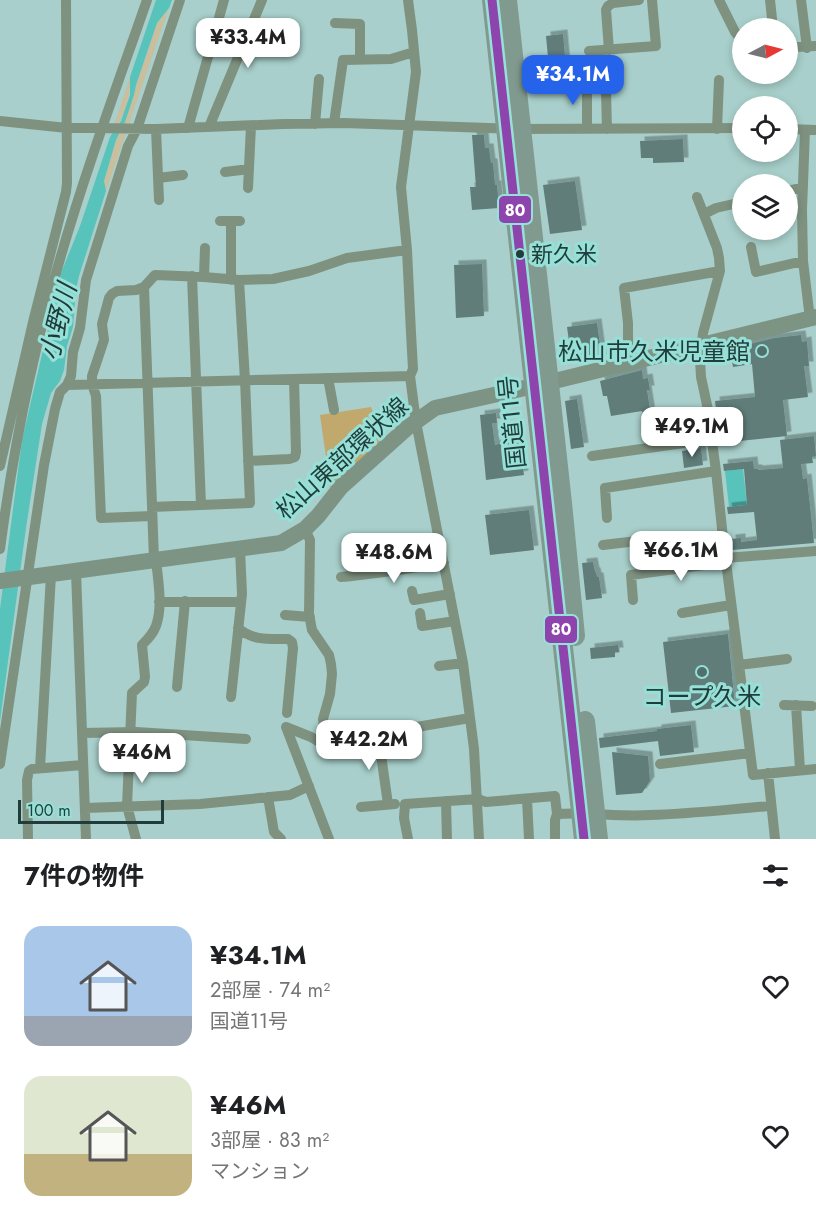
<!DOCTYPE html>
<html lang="ja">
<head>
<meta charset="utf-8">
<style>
	body { margin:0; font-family:Jost,"Noto Sans JP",sans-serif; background:#f2f2f2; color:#202124; height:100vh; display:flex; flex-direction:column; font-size:22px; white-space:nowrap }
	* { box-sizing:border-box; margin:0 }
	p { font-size:20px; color:#757577 }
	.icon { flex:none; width:33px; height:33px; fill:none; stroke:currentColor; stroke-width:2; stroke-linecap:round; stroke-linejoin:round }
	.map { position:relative; height:839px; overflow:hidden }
	.panel { display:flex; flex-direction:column; background:#fff; flex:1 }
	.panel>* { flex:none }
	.needle { width:39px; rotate:83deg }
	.controls { position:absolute; left:732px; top:18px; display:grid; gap:12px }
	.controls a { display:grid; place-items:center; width:66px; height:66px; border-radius:50%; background:#fff; box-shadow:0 3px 9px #0003; font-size:30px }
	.scale { position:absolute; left:18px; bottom:15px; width:146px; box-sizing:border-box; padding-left:6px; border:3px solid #1f3d3a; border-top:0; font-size:16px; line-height:21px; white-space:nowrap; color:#1f3d3a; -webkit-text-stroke:4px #97e0d8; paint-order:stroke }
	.price { position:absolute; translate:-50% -51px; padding:0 14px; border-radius:12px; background:#fff; color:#222; font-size:20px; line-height:39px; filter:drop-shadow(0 2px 3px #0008) }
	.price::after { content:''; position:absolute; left:50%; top:36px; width:18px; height:14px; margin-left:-9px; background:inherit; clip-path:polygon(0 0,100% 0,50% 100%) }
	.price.selected { background:#2563eb; color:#fff }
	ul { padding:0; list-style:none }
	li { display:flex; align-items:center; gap:18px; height:150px; padding:0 24px }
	li span { display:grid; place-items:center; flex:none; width:168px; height:120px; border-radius:18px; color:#555 }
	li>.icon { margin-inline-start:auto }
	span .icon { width:72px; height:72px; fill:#fffc; stroke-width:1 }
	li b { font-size:26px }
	h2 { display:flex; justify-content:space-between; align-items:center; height:72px; padding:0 24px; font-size:26px }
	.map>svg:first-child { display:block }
</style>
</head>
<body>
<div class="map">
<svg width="816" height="839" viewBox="0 0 816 839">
	<defs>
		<filter id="shadow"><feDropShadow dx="4.5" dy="-4.5" stdDeviation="0" flood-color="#0004"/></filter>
	</defs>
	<rect width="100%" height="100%" fill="#a8cfcb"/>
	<path fill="#c9be9e" d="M169,8L106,191L104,181L116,140L125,122L134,95L136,85L158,21Z
		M130,77C130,103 125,115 110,137Z"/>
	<path fill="#c1a86d" d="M371,407L383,441L331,492L320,415Z"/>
	<path fill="#57c3bb" d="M156,0H172L169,8L157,23L136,85L134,95L125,122L116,140L104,181L106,191L79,276L76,289L73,327L67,346L64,370L60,381L51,393L42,424L26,528L0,721V609L22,440L61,273L80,226L110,137L121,121L130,95V77Z
		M743,469L747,505L729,507L725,471Z"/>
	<path fill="#607d7a" filter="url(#shadow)" d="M563,34L566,67L549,68L546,36Z
		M472,135H484L485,148H489L491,163H493L495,185H497L499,208L472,210L470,187H476Z
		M683,139L684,162L653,163V158H641L640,141Z
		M575,181L582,230L550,234L543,185Z
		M482,264L484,316L456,318L454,265Z
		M597,323L602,359L572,363L567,327Z
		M801,335L802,342L807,341L809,366H804L808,397L783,400L787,436L720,443L715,401L755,397L752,364L733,367L730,349L774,338Z
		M642,370L643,379L648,378L650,390H647L651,415L643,416L642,411L611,416L607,396H603L600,381Z
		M577,399L584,447L571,449L565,401Z
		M496,413L497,423H492L495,445L519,438L524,475L486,480L480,415Z
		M814,436L816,456L812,457L813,463L801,464L803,479L807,478L814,543L732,550L731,539L741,538V542L757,540L754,512L728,514L727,507L747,505L744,469L724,471L723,464L753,461L754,469H758V470L783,468L780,440Z
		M701,448L703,465L684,468L682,451Z
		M529,510L534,550L490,555L485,515Z
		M593,562L595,572H596L597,577H599L602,598L586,600L582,563Z
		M728,634L735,706L671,713L663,642Z
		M618,645L619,652H615V657L591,659L590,648Z
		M691,725L694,752L660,756L658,741L600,748L599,738L657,731V729Z
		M612,752L648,756L650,781L642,793L616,795Z"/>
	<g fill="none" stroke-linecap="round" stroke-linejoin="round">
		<path stroke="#7f9280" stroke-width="10" d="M408,0L412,30L416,72L401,187L407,250L411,333L413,369L410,376L416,422L463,663L474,749L479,839
			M719,0L735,32L742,41
			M770,0L773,28
			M801,0L807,48
			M335,23L360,24V59
			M788,47L816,46
			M609,50L606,10L608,6L613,3L639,0
			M589,51L656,46L652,0
			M587,83V129
			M606,92L607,129
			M0,121L67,128H102L156,129L283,124L344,123L520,129L742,128
			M334,123L343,60L391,59L414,52
			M315,124L319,79
			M209,127L262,0
			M188,128L224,0
			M156,129L159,200
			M717,129L719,80
			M788,129L816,130
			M805,130L802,210L803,261L810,319
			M225,172L249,169
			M158,178L183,175
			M248,188L251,126
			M788,191L803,187
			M697,197L717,248L719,258L720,271L703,333L700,359L701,377L707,405L716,471L723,538L753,775L816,769
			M704,214L716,208L742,202
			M220,221H240
			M231,221V280
			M751,247L756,272L803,261
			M192,276L201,505
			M204,277L205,248
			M144,287L154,560
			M628,363V323L624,288L720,271
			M328,378L334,410
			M67,385L410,376
			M592,456L712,439
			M248,461L289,459L295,457L296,452L294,379
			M0,466L33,322L66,192L67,183L66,0
			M152,507L250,503L245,380L239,280
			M152,516L101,518L96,396L92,384V376L104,340L102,324L109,298L112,294L117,291L136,290L144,287L155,275L204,277L239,280L273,279L309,271L347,258L407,250
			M607,518L605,488L716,471
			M305,529L310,540L309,614L312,630L329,655L331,664L332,674L330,694L323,719L326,744
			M603,545L671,537L672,544L723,538
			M0,549C13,451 32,354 60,259C85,172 117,86 147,0
			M725,558L816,551
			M76,572L86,839
			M341,577C376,574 410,568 444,563
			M412,591L414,600L450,594
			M633,600L631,575L726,562
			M159,602H241
			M420,613L422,626L455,621
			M682,613L731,605
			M285,615L310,617
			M238,628C253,641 269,639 288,639L292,642L293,648L287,713
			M739,665L787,659
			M439,666L463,663
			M177,687L185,601
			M231,697L242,594L240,549
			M784,705L812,706
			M796,705L800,770
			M286,727L311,737L321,743L331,745L387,732L470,718
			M286,727L329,839
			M82,733L136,732L246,739
			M378,734L388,804
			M0,764L44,465L55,409L60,392L67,385L71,376L73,352L80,328L86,280L128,146L137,129L180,0
			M660,764L750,753
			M40,768L51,575
			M768,773L775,839
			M268,797L274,832L281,839
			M527,799L529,839
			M446,801L447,839
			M361,807L395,804
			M85,808L200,804L290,795L309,786
			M28,839L27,780L29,771L32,769L83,765
			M136,839L127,806L132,693L144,682L145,677L142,645C148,639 153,634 156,626C163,606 158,580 156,560
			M408,839L404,818L405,804L478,799L486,802L555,796L557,814C588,812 619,817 650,815C691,814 731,809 771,806
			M555,839V820L557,814"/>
		<path stroke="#7d9485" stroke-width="16" d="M0,581L281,543L305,529L318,516L341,487L407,428L435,408L534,386L816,317"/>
		<path stroke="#809a8f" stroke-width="20" d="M492,0L584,839
			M507,0L562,503L575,636
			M585,721L598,839"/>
		<g stroke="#97e0d8" stroke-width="14">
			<path id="bus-1" d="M492,0L584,839"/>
		</g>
		<use href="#bus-1" stroke="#8e44ad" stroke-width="9"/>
	</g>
	<circle fill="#1f3d3a" stroke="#97e0d8" stroke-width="2" cx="520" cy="254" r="5"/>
	<g fill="#4f706d" stroke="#97e0d8" stroke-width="2">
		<circle cx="762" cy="351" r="6"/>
		<circle cx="702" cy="672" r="6"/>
	</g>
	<g text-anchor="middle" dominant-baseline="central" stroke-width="6" stroke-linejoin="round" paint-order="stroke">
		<g font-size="22" fill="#1f3d3a" stroke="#97e0d8" text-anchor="start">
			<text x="531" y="254">新久米</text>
		</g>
		<g font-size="24" fill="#1f3d3a" stroke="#97e0d8" text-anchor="end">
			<text x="750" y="351">松山市久米児童館</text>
			<text x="702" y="696" text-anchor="middle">コープ久米</text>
		</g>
		<g font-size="24" fill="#1f3d3a" stroke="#97e0d8">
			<text transform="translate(512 422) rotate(-96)">国道11号</text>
			<text transform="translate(342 458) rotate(-42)">松山東部環状線</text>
		</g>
		<g font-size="26" font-style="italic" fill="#1e3a38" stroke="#97e0d8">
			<text transform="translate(58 322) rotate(-76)">小野川</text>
		</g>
	</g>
	<g stroke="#97e0d8" stroke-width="2">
		<rect x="498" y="195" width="34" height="29" rx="6" fill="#8e44ad"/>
		<rect x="544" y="615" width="34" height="29" rx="6" fill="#8e44ad"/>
	</g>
	<g font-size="16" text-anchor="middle" font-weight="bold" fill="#fff">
		<text x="515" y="216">80</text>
		<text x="561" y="635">80</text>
	</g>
</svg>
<div class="controls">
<a><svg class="needle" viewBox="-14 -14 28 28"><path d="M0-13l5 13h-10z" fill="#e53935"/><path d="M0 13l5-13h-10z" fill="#757577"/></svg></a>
<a><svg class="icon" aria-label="locate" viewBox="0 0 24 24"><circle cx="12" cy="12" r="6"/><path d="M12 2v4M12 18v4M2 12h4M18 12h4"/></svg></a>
<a><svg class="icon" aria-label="layers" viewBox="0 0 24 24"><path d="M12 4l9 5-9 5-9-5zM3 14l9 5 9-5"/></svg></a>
</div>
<div class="scale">100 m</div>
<b class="price" style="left:248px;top:69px">¥33.4M</b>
<b class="price selected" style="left:573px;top:106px">¥34.1M</b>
<b class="price" style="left:692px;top:458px">¥49.1M</b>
<b class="price" style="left:681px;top:582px">¥66.1M</b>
<b class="price" style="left:394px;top:584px">¥48.6M</b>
<b class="price" style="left:369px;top:771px">¥42.2M</b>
<b class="price" style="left:142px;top:784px">¥46M</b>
</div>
<section class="panel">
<h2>7件の物件<svg class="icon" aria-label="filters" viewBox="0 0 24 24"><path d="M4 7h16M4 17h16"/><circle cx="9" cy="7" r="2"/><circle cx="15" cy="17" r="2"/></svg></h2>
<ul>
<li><span style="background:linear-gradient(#a9c7e8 75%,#9aa5b1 0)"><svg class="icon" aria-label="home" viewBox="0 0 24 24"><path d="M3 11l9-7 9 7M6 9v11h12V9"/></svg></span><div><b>¥34.1M</b><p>2部屋 · 74 m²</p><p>国道11号</p></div><svg class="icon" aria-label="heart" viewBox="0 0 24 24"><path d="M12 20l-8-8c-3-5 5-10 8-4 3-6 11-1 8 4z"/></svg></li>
<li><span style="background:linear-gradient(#dfe7d0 65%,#c2b280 0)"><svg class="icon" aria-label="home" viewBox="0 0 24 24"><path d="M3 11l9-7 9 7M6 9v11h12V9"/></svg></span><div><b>¥46M</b><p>3部屋 · 83 m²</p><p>マンション</p></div><svg class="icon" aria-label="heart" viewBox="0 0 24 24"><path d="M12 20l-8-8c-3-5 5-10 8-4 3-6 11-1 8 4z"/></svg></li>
</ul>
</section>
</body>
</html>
